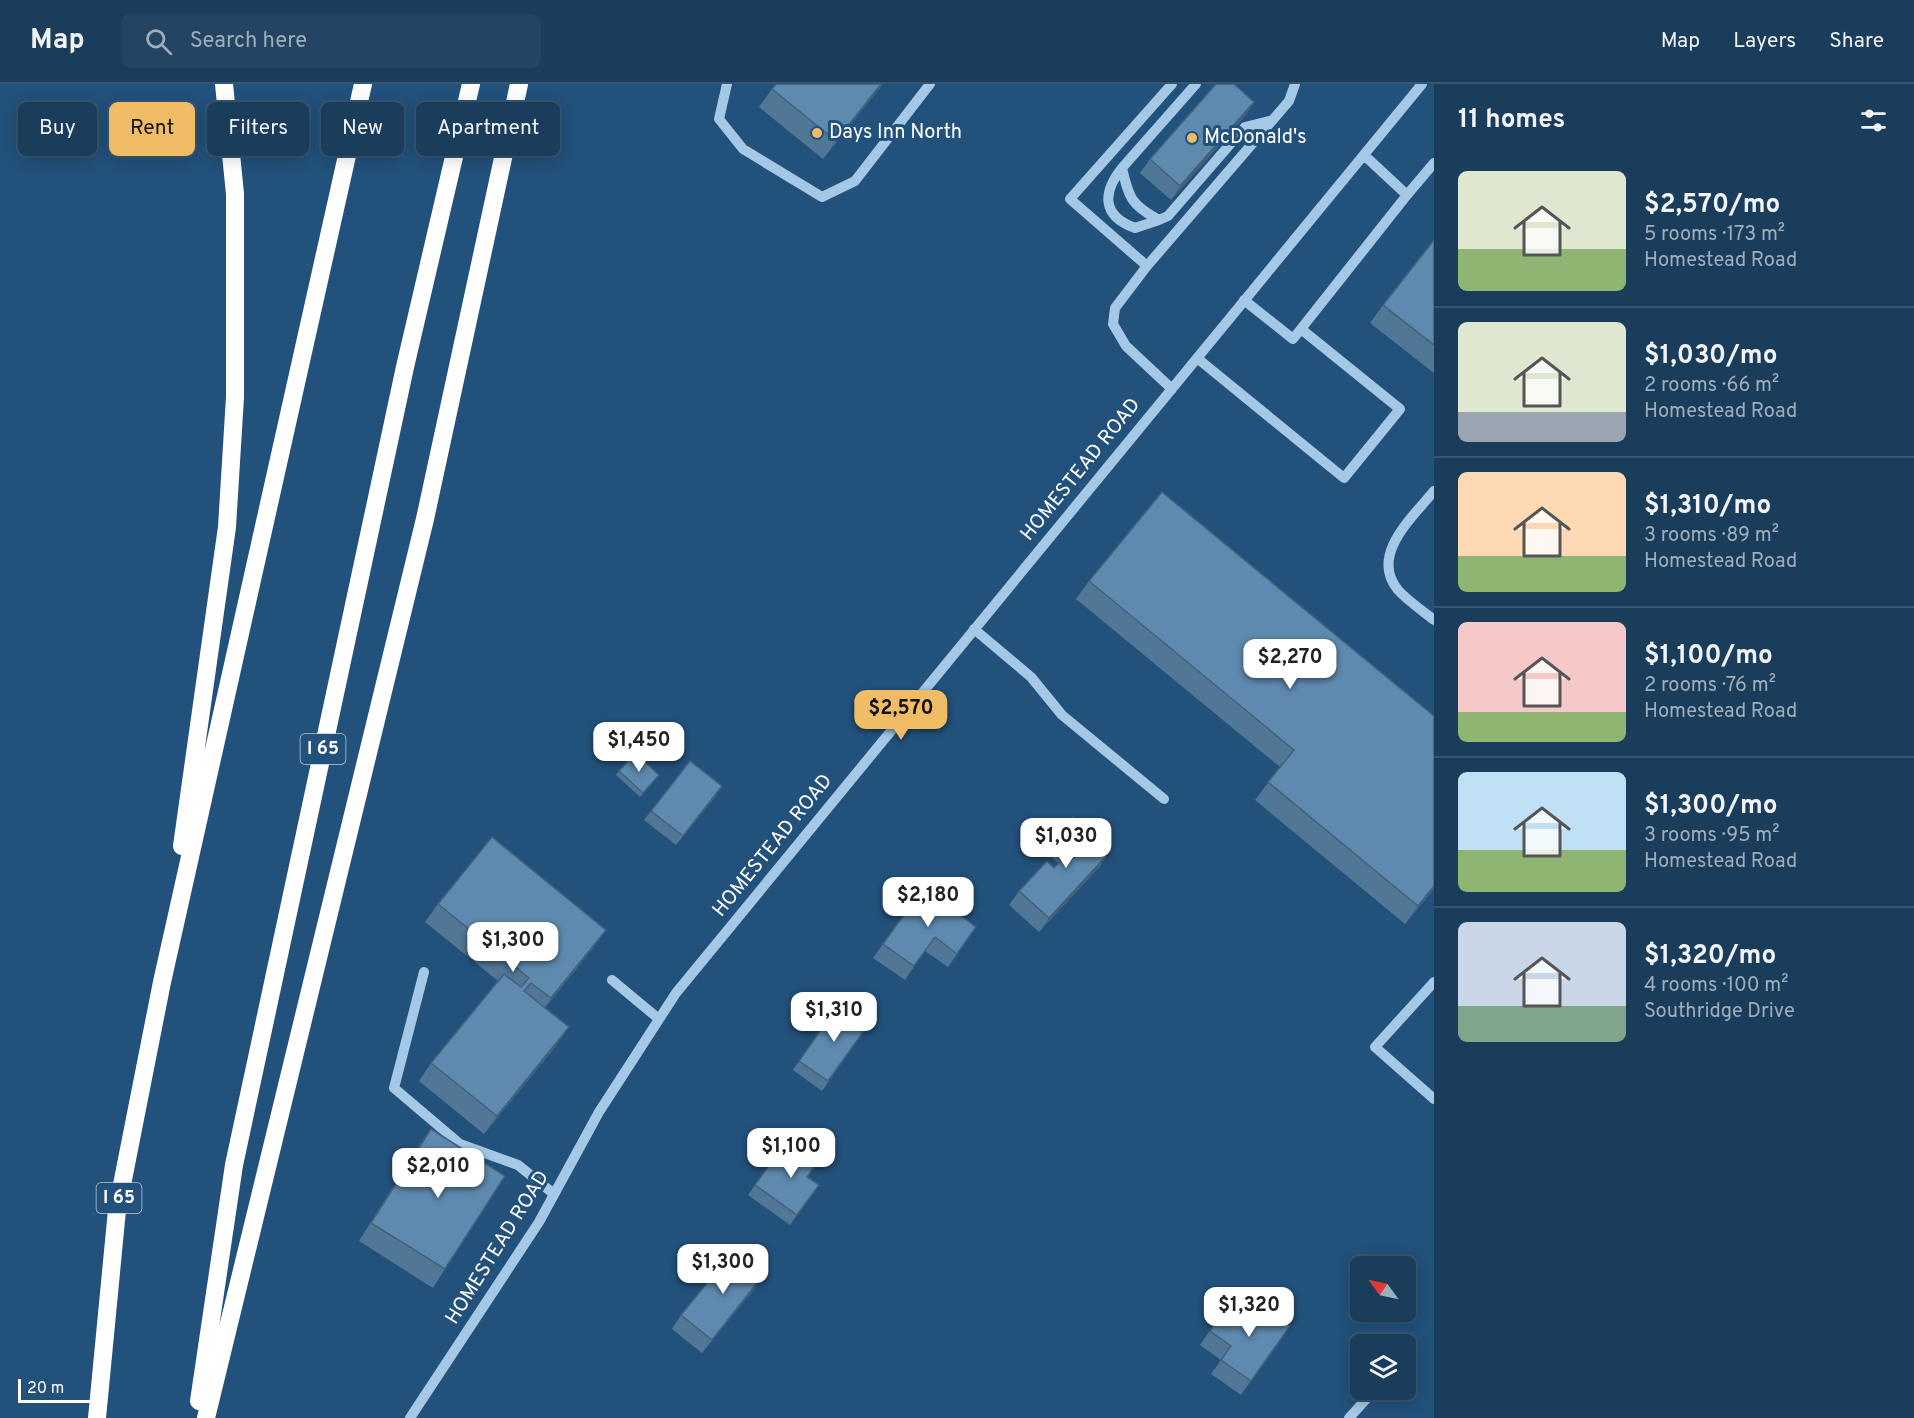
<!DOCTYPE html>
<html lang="en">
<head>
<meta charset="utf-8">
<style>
	body { margin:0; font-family:Overpass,sans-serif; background:#234462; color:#f1f3f6; height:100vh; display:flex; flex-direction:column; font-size:22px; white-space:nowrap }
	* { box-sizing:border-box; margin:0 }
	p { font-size:20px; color:#9faebb }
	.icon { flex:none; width:33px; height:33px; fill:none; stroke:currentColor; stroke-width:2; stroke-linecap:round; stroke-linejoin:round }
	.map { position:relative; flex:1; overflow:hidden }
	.drawer { display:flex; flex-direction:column; background:#1a3d5c; width:480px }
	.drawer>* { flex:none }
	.guide { position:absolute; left:18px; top:18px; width:570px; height:54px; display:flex; gap:12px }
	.needle { width:39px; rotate:303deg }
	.tools { position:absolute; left:1350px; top:1172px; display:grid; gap:12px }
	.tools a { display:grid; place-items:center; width:66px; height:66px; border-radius:9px; background:#1a3d5c; box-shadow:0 3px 15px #0003,0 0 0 2px #385672; font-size:30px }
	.scale { position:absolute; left:18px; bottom:15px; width:80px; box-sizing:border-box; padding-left:6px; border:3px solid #fff; border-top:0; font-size:16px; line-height:21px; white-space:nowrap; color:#fff; -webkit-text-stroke:4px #22517b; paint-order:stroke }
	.price { position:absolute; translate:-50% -51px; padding:0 14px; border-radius:12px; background:#fff; color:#222; font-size:20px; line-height:39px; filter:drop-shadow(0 2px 3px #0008) }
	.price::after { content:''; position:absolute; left:50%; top:36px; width:18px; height:14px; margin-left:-9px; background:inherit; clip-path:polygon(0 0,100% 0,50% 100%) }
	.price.current { background:#f1bc66; color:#111 }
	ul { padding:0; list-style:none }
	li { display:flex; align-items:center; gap:18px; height:150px; padding:0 24px }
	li+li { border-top:2px solid #385672 }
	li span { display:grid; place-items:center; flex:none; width:168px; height:120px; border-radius:9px; color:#555 }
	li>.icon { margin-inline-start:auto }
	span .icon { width:72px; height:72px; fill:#fffc; stroke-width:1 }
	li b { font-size:26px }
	h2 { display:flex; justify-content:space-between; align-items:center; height:72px; padding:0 24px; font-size:26px }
	.pill { padding:0 21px; border-radius:9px; background:#1a3d5c; box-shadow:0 3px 15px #0003,0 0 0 2px #385672; font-size:21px; line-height:54px }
	.pill.current { background:#f1bc66; color:#111 }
	header { display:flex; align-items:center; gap:36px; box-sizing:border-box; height:84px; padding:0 30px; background:#1a3d5c; border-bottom:2px solid #385672 }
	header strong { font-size:28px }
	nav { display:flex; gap:33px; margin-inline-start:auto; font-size:21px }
	.search { width:420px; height:54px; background:#234462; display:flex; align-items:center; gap:15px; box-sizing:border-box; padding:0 21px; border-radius:9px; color:#9faebb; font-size:22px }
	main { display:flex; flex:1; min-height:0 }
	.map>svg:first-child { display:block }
</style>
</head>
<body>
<header>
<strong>Map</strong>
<div class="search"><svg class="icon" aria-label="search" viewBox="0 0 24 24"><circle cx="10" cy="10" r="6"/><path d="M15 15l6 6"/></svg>Search here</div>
<nav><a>Map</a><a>Layers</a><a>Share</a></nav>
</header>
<main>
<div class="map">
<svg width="1434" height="1334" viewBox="0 0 1434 1334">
	<rect width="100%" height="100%" fill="#22517b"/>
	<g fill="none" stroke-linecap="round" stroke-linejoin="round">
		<path stroke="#a4c8e5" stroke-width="10" d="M727,0L719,35L743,65L822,113L855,97L930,0
			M1196,0L1122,84C1129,114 1131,121 1159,136L1168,132L1245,43L1273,36
			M1122,84C1102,109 1102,132 1135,144L1159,136
			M1407,111L1434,79
			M1147,182L1070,115L1172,0
			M1244,216L1293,255L1407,111L1364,71
			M1197,274L1344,394L1400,325L1301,245
			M1172,305L1126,262L1113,240L1115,224L1147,182L1289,17L1295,0
			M1434,407C1413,433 1369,471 1398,506C1408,517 1423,527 1434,536
			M974,545L1031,593L1062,631L1164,715
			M424,888L394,1004L460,1060L518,1081L554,1110
			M612,896L659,935
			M1434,898L1375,963L1434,1015
			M410,1334L539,1138L599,1028L676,909L1422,0
			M1349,1334L1369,1312"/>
		<path stroke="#fff" stroke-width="18" d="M182,762L227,443L235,313V110L224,0
			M199,1317L234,1081L405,283L471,0
			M97,1334L117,1126L162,898L363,0
			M206,1334L425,435L519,0"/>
	</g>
	<path fill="#517796" d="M883,0L823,75L759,23L772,5Z
		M1254,18L1245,32L1171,116L1140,89L1150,75Z
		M1434,156V289L1370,239L1383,221Z
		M1162,408L1434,805L1405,840L1255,716L1280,683L1076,515L1089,497Z
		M619,687L659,691L640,713L616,691Z
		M716,712L676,761L644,736L651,727Z
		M1054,753L1101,781L1039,848L1009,821L1019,807L1054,784L1058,779L1045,767Z
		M923,804L976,843L948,883L925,867L905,896L873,874Z
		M438,820L593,864L545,924L556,962L484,1050L419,997L431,979L498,897L425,838Z
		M839,920L868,941L822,1007L793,986Z
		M431,1045L445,1185L433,1204L359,1157L418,1063Z
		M778,1069L819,1101L790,1141L748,1111Z
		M764,1190L755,1204L702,1269L672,1245L681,1231Z
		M1230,1217L1253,1233L1290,1242L1241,1311L1211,1290L1221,1276L1200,1261Z"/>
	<path fill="#42617a" d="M881,0H883L823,75L836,57Z
		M1254,18L1245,32L1171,116L1180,102Z
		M722,702L716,712L676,761L683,752Z
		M1111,767L1101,781L1039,848L1049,834Z
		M1434,802V805L1405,840L1418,822Z
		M606,846L593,864L538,932L551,914Z
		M569,943L556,962L484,1050L497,1032Z
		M764,1190L755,1204L702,1269L712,1256Z"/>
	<path fill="#5e8aaf" stroke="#42617a" stroke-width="1.5" d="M776,0H881L836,57L772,5Z
		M1216,0H1234L1254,18L1180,102L1150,75Z
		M1434,156V261L1383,221Z
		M1162,408L1434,632V802L1418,822L1268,698L1294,666L1089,497Z
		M635,669L659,691L643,709L619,687Z
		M690,677L722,702L683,752L651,727Z
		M1073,733L1111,767L1049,834L1019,807L1047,777L1054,784L1070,767L1054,753Z
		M492,753L606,846L551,914L531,899L524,907L569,943L497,1032L431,979L504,890L521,903L529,894L438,820Z
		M923,804L976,843L957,870L935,853L914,882L883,860Z
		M839,920L868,941L828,997L799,977Z
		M431,1045L505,1092L445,1185L371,1139Z
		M801,1058L821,1073L807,1093L819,1101L797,1131L755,1101L778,1069L788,1077Z
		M734,1166L764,1190L712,1256L681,1231Z
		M1230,1217L1253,1233L1261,1222L1290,1242L1251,1297L1221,1276L1231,1262L1210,1247Z"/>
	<g fill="#f1bc66" stroke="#22517b" stroke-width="2">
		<circle cx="817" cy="49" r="6"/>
		<circle cx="1192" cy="54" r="6"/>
	</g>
	<g text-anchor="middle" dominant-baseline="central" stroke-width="6" stroke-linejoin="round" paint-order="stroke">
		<g fill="#22517b" stroke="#bdcbd7" stroke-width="1.5">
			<rect x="300.5" y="650" width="45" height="30" rx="4.5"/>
			<rect x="96.5" y="1099" width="45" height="30" rx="4.5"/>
		</g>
		<g font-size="18" font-weight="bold" fill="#fff">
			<text x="323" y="665">I 65</text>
			<text x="119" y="1114">I 65</text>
		</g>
		<g font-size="20" fill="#fff" stroke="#22517b" text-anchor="start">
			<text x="829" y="49">Days Inn North</text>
			<text x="1204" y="54">McDonald's</text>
		</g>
		<g font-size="20" fill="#fff" stroke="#22517b">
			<text transform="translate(1081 386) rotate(-51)">HOMESTEAD ROAD</text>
			<text transform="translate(773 762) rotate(-51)">HOMESTEAD ROAD</text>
			<text transform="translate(498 1164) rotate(-58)">HOMESTEAD ROAD</text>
		</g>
	</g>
</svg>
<div class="tools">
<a><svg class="needle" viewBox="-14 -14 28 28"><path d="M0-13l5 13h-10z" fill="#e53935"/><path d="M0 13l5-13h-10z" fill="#9faebb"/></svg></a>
<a><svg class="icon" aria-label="layers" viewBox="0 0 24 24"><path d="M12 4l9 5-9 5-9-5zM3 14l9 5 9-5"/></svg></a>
</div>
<div class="scale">20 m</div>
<b class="price" style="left:1290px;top:606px">$2,270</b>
<b class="price current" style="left:901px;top:657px">$2,570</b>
<b class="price" style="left:639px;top:689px">$1,450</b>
<b class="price" style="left:1066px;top:785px">$1,030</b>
<b class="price" style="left:928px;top:844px">$2,180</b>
<b class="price" style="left:513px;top:889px">$1,300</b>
<b class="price" style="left:834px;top:959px">$1,310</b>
<b class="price" style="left:791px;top:1095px">$1,100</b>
<b class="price" style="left:438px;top:1115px">$2,010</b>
<b class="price" style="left:723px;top:1211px">$1,300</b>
<b class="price" style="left:1249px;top:1254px">$1,320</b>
<div class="guide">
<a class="pill">Buy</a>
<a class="pill current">Rent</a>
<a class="pill">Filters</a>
<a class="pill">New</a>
<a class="pill">Apartment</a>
</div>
</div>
<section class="drawer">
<h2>11 homes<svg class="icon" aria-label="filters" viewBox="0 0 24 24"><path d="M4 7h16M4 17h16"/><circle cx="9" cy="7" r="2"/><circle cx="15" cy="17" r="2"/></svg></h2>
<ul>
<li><span style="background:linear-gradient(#dfe7d0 65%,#8fb573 0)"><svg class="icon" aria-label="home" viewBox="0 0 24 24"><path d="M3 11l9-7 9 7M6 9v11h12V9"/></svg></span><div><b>$2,570/mo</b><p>5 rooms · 173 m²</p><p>Homestead Road</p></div></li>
<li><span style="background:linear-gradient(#dfe7d0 75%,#9aa5b1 0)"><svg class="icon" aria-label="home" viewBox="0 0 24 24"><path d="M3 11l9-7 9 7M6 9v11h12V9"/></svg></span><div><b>$1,030/mo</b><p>2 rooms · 66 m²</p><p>Homestead Road</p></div></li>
<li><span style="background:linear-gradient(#ffd9b3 70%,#8fb573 0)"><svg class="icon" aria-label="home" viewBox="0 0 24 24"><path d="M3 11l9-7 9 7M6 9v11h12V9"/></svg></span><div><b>$1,310/mo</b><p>3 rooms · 89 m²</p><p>Homestead Road</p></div></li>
<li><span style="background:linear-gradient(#f6c9c9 75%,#8fb573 0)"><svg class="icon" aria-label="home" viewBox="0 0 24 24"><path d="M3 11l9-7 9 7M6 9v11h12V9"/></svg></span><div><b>$1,100/mo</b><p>2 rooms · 76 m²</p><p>Homestead Road</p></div></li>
<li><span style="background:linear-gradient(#bfe0f5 65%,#8fb573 0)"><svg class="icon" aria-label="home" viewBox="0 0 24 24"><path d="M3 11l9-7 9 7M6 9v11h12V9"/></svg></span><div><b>$1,300/mo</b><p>3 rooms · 95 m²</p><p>Homestead Road</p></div></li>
<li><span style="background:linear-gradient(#c9d6e8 70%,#7fa58c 0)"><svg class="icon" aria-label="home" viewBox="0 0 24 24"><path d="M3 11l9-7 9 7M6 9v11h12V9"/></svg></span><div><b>$1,320/mo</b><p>4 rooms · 100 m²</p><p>Southridge Drive</p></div></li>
</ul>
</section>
</main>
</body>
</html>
